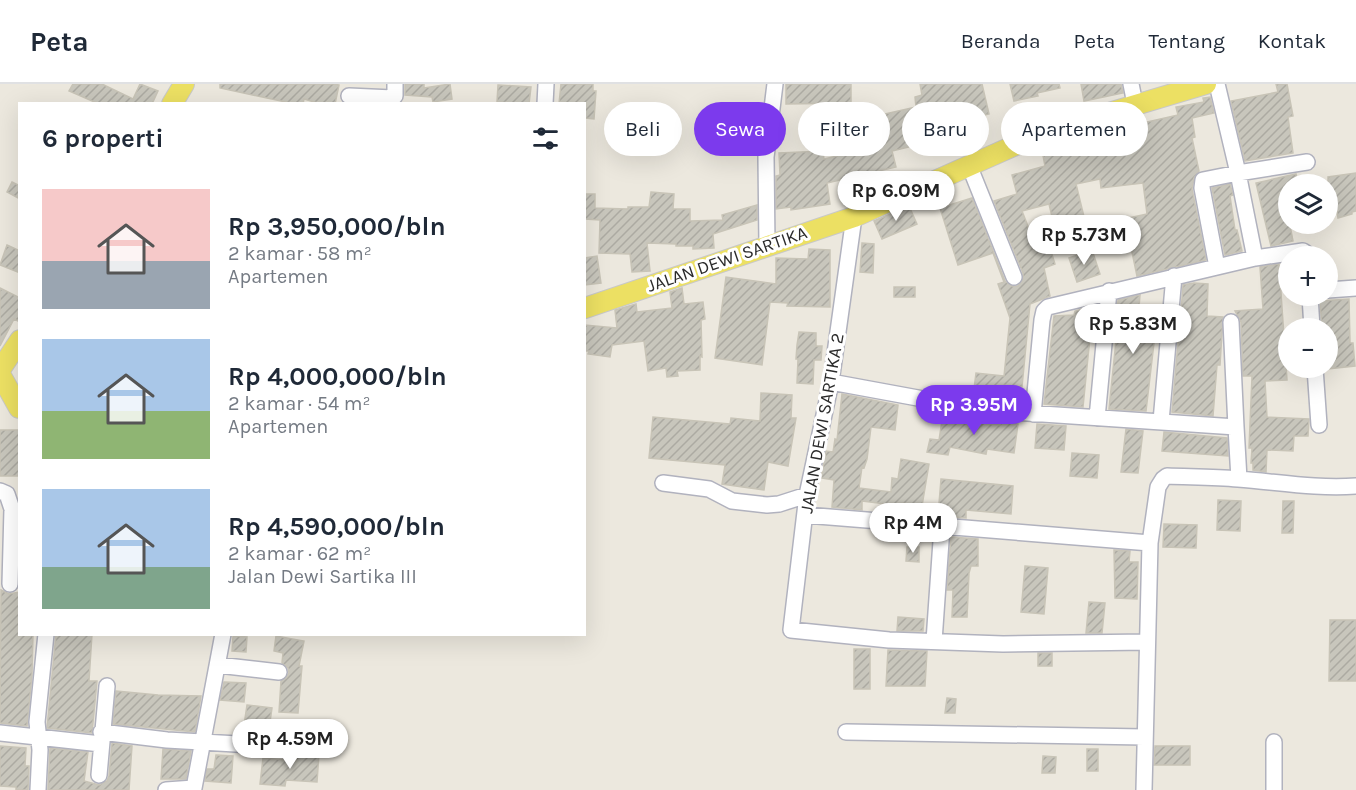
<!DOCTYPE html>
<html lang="id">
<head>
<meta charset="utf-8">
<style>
	body { margin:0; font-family:Karla,sans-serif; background:#f2f2f3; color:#1f2937; height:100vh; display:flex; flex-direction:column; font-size:22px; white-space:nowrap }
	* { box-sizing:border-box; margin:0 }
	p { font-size:20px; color:#747a83 }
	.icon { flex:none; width:33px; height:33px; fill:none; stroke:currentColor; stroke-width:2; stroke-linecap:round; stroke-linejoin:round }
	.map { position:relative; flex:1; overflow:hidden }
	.drawer { position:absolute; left:18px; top:18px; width:568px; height:534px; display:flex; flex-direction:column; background:#fff; border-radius:0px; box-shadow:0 6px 24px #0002 }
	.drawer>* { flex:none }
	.guide { position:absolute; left:604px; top:18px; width:570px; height:54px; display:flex; gap:12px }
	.tools { position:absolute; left:1278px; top:90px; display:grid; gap:12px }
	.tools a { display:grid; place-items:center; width:60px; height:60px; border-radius:50%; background:#fff; box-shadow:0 6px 24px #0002; font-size:30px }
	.price { position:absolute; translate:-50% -51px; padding:0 14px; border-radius:21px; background:#fff; color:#222; font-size:20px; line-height:39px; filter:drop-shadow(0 2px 3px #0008) }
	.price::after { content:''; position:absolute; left:50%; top:36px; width:18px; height:14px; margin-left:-9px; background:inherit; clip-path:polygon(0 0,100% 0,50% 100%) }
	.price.on { background:#7c3aed; color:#fff }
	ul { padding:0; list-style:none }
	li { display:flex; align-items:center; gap:18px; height:150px; padding:0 24px }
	li span { display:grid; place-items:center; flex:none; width:168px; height:120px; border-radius:0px; color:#555 }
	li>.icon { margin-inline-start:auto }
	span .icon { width:72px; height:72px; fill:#fffc; stroke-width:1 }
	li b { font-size:26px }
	h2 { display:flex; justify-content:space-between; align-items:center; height:72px; padding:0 24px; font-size:26px }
	.chip { padding:0 21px; border-radius:27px; background:#fff; box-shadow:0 6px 24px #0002; font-size:21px; line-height:54px }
	.chip.on { background:#7c3aed; color:#fff }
	header { display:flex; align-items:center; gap:36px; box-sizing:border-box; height:84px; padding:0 30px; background:#fff; border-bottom:2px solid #e0e1e3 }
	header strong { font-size:28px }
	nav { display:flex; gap:33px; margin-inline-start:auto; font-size:21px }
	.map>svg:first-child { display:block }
</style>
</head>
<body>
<header>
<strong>Peta</strong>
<nav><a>Beranda</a><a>Peta</a><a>Tentang</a><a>Kontak</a></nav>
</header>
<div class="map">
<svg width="1356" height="706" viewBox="0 0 1356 706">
	<defs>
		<pattern id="building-hatch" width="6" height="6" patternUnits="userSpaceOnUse" patternTransform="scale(1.5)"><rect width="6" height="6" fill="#c8c6bc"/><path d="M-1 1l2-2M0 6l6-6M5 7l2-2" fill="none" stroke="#acaaa2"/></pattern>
	</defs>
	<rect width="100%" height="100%" fill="#ece8de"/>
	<path fill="url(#building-hatch)" stroke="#c8c4b7" stroke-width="1.5" d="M73,0H102L133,15L140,0L158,7L152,20H99L69,7Z
		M220,0H334L339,1L335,20H321L304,15L303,20H295L220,4Z
		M405,0H424V4L450,0L452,15L433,18L432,13L405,11Z
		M561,0H593V7H596L594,35L585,34V20H559Z
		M786,0H851V19L786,20Z
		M920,0H982L989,30L946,40L947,46L908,55L909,63L892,67L896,83L827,99L830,120L791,126V123L776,125V92L780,91L779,69L823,67L824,75L854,68L852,60L863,58L858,36L916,23L915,13L922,11Z
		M1010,0H1059L1060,4L1037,9L1038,12L1014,17Z
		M1081,0H1121L1123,9L1084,17Z
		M1276,0H1287L1293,32L1288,33L1293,69L1245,77L1231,17L1278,8Z
		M498,1L531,3L529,20L497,18Z
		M1210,13L1214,29L1192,34L1195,53L1192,54L1199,87L1194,94L1192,105L1206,176L1137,192L1129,154L1133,153L1128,134L1147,130L1143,99L1101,104L1100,95L1076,100L1086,141L1127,134L1129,142L1058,158L1049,120L1022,127L1037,165L1049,161L1055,180L1044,184L1050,212L1030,220L1022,303L1002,301L1001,315L973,313L976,289L1004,292L1010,234L998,200L1004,198L993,169L958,181L940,124L972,114L1005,197L1012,202H1018L1023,195V189L994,117L1017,110L1012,91L1045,82L1042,66L1068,60V57L1082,54L1081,50L1092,47L1093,54L1139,47L1138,40L1178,31L1176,23L1204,18L1203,14Z
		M1356,89V127L1352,128V130L1338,134L1335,117L1328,118V93Z
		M1296,90L1298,100H1288V121H1286L1293,157L1271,162L1256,99Z
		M12,98L20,102V115L7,108Z
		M1230,100L1233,111L1230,112L1235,146H1237L1242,167L1225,171L1212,104Z
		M651,108L674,110L673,125H690V137L723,136L722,131L757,121V136L713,150L714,164L693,165V162H676V160L647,159L650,187L632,188L630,170L599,169L600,136L585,135V110H595V124L628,125V123H649Z
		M909,122L917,140L882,155L874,137Z
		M862,159L874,160L873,189L860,188Z
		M7,161L20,167V189L0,181Z
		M809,165L830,166V223L787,222L788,219L770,218L762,281L715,274L726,193L776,200V174L808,175Z
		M1092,166L1100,190L1077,198L1069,174Z
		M597,172L601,199L585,201V174Z
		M1279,180L1287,296L1265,297L1267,333L1309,335L1308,352H1294L1293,367L1267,366L1266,388L1253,386V379H1251L1252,364H1249L1252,292H1243L1241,238L1235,227L1263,225L1260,183Z
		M1194,199L1208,200L1207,232L1223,233L1220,281H1217L1213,332L1172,328L1179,247H1183L1184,228H1181L1183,201Z
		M894,203H915V213H894Z
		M0,204L20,214V238L14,235L0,262Z
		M682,204L684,220L703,218L705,235L701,236L702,273L700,272V286L677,287L678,292L667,293L666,284L648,287L644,257L612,261L610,273L588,270L589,267H585V241L617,244L615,226L636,220L637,228L672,224L670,208Z
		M1140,211L1139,223L1158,225L1146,327L1109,325L1118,237H1116L1118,216Z
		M1349,215L1350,259H1353L1355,282L1328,285V244H1322L1320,217Z
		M1087,224H1095L1092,254L1090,253L1083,323L1044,320L1054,232L1074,231L1075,227Z
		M799,248L816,249V262H822L821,276H814L813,300L797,299L798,275H796L797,261Z
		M761,309L792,311L791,334H796L788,382L768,378L764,406L722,400L725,381L649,374L653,333L730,340L731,334L760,337Z
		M842,310L898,321L895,346L871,343L867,375L864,384L862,383L859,404L891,408L892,394L898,395L901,375L929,380L922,422L902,419L901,422L862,417V426L832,423L834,396L821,394L826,367L833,368L835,355L837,356Z
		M943,330L975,334L974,338L1000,341L1001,337L1018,340L1014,369L987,365L986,370L950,363L948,371L927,368L930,355L939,356Z
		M1037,340L1066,342L1064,366L1035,364Z
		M1126,345L1143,347L1138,389L1121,388Z
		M0,346H20L19,392H0Z
		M1164,348L1227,354L1228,372L1162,367Z
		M1072,369L1099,371L1097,394L1070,392Z
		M941,395L1013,402L1011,430L966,426V434L938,432Z
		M1218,416L1241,417L1240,447L1217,446Z
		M1283,417H1294L1293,449H1282Z
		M1164,440L1197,441L1196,464L1163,463Z
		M951,453L978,455V482H971L969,489L967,533H952L953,506H947Z
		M907,463H919V478L906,477Z
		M1114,466L1130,467L1129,478H1138L1137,515L1115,514Z
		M1025,482L1048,484L1044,530L1021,528Z
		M1,506L9,510L20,508V550H33L32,591L27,642L0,639Z
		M1089,518L1105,519L1102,549H1086Z
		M898,533L924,535L923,547H897Z
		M1330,536H1356V597H1329Z
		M56,550H92L89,597H97L92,649L47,644Z
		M233,552L247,553L246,568L232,567Z
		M276,552L304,557L299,582H302L298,629L279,628L281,597L286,594L289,589L288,584L282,579L283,569L274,567Z
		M854,565H870V605H854Z
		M888,566L927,567L925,602H886Z
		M1038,569H1052V582H1038Z
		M224,598L246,599L244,618L220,616Z
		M116,607L158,611L201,612L195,648L113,640Z
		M947,614L956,615L955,629H945Z
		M247,621L272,624L268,652L243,648Z
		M112,659L132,662L129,706H48L50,664L88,668L84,697L99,701L107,697L109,692Z
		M0,662L26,664L25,682H29L28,706H16V703L0,702Z
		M1155,662H1190V681H1154Z
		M163,665L191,667L186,695H161Z
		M1087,665H1098V687H1087Z
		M314,669L319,670L317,698L286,696L285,702L260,700L263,674L296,677V673H310Z
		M216,671L233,672L231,699L205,697L207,685H214Z
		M1043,672L1056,673L1055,689H1042Z"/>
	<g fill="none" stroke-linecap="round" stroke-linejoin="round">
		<g stroke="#b1b2be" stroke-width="18">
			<path id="minor" d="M1131,0L1135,20
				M1217,0L1238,89L1255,174
				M349,12L393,14L395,12V0
				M545,20L546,0
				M969,81L1014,193
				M854,133L831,298L807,411L791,546L889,556L1003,560L1147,558
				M767,162L766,73L775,0
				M1217,183L1202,104L1203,96L1238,89L1307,78
				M1328,206L1356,204
				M1310,212L1312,244
				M1315,284L1319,341
				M831,298L983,326L1236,343L1231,238
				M1033,330L1042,236L1044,227L1048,223L1255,174L1303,167L1306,169L1307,172
				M1097,334L1109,207
				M1161,337L1174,192
				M1236,343L1239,395
				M663,399L709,405L732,417L767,421L779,420L807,411
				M0,407L7,410L12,425L10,500
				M805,431L1150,459L1144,706
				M1150,459L1158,403L1163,395L1167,392C1191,393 1215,393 1238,395C1278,398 1317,405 1356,402
				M934,557L942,443
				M218,581L279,588
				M101,648L167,656L306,664
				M846,648L1144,653
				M0,649L101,660
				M99,691L107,602
				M38,706L40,666L37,638L46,550
				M166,706L194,704L223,550
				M1274,706V658"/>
		</g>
		<g stroke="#c8c8c8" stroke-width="22">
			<path id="major" d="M172,20L184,0
				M585,224L854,133L1045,48L1206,0
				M0,286L20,256
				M0,290L19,324"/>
		</g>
		<use href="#minor" stroke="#fff" stroke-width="15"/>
		<use href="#major" stroke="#ece063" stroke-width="20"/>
	</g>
	<g text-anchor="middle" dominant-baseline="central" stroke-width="6" stroke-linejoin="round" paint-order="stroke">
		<g font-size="18" fill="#2b2b2b" stroke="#fff">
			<text transform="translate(727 175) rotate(-19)">JALAN DEWI SARTIKA</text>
			<text transform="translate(822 339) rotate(-80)">JALAN DEWI SARTIKA 2</text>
		</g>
	</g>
</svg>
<div class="tools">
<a><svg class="icon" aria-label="layers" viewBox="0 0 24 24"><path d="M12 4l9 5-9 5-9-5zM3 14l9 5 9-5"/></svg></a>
<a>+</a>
<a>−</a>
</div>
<b class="price" style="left:896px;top:138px">Rp 6.09M</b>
<b class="price" style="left:1084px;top:182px">Rp 5.73M</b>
<b class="price" style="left:1133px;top:271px">Rp 5.83M</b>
<b class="price on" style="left:974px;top:352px">Rp 3.95M</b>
<b class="price" style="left:913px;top:470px">Rp 4M</b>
<b class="price" style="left:290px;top:686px">Rp 4.59M</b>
<div class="guide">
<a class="chip">Beli</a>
<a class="chip on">Sewa</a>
<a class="chip">Filter</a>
<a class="chip">Baru</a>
<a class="chip">Apartemen</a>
</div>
<section class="drawer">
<h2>6 properti<svg class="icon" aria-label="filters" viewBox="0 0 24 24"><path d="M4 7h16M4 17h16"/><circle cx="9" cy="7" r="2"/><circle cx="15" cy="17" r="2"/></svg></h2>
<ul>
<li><span style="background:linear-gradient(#f6c9c9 60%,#9aa5b1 0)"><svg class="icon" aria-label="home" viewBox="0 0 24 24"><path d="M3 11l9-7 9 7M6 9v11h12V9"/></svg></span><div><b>Rp 3,950,000/bln</b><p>2 kamar · 58 m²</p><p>Apartemen</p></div></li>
<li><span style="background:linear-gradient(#a9c7e8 60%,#8fb573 0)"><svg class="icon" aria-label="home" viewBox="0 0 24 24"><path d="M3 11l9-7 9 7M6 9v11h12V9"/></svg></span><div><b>Rp 4,000,000/bln</b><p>2 kamar · 54 m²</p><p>Apartemen</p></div></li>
<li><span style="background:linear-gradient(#a9c7e8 65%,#7fa58c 0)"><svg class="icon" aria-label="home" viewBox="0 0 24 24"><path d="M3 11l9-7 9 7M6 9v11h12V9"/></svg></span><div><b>Rp 4,590,000/bln</b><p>2 kamar · 62 m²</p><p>Jalan Dewi Sartika III</p></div></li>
</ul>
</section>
</div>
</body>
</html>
